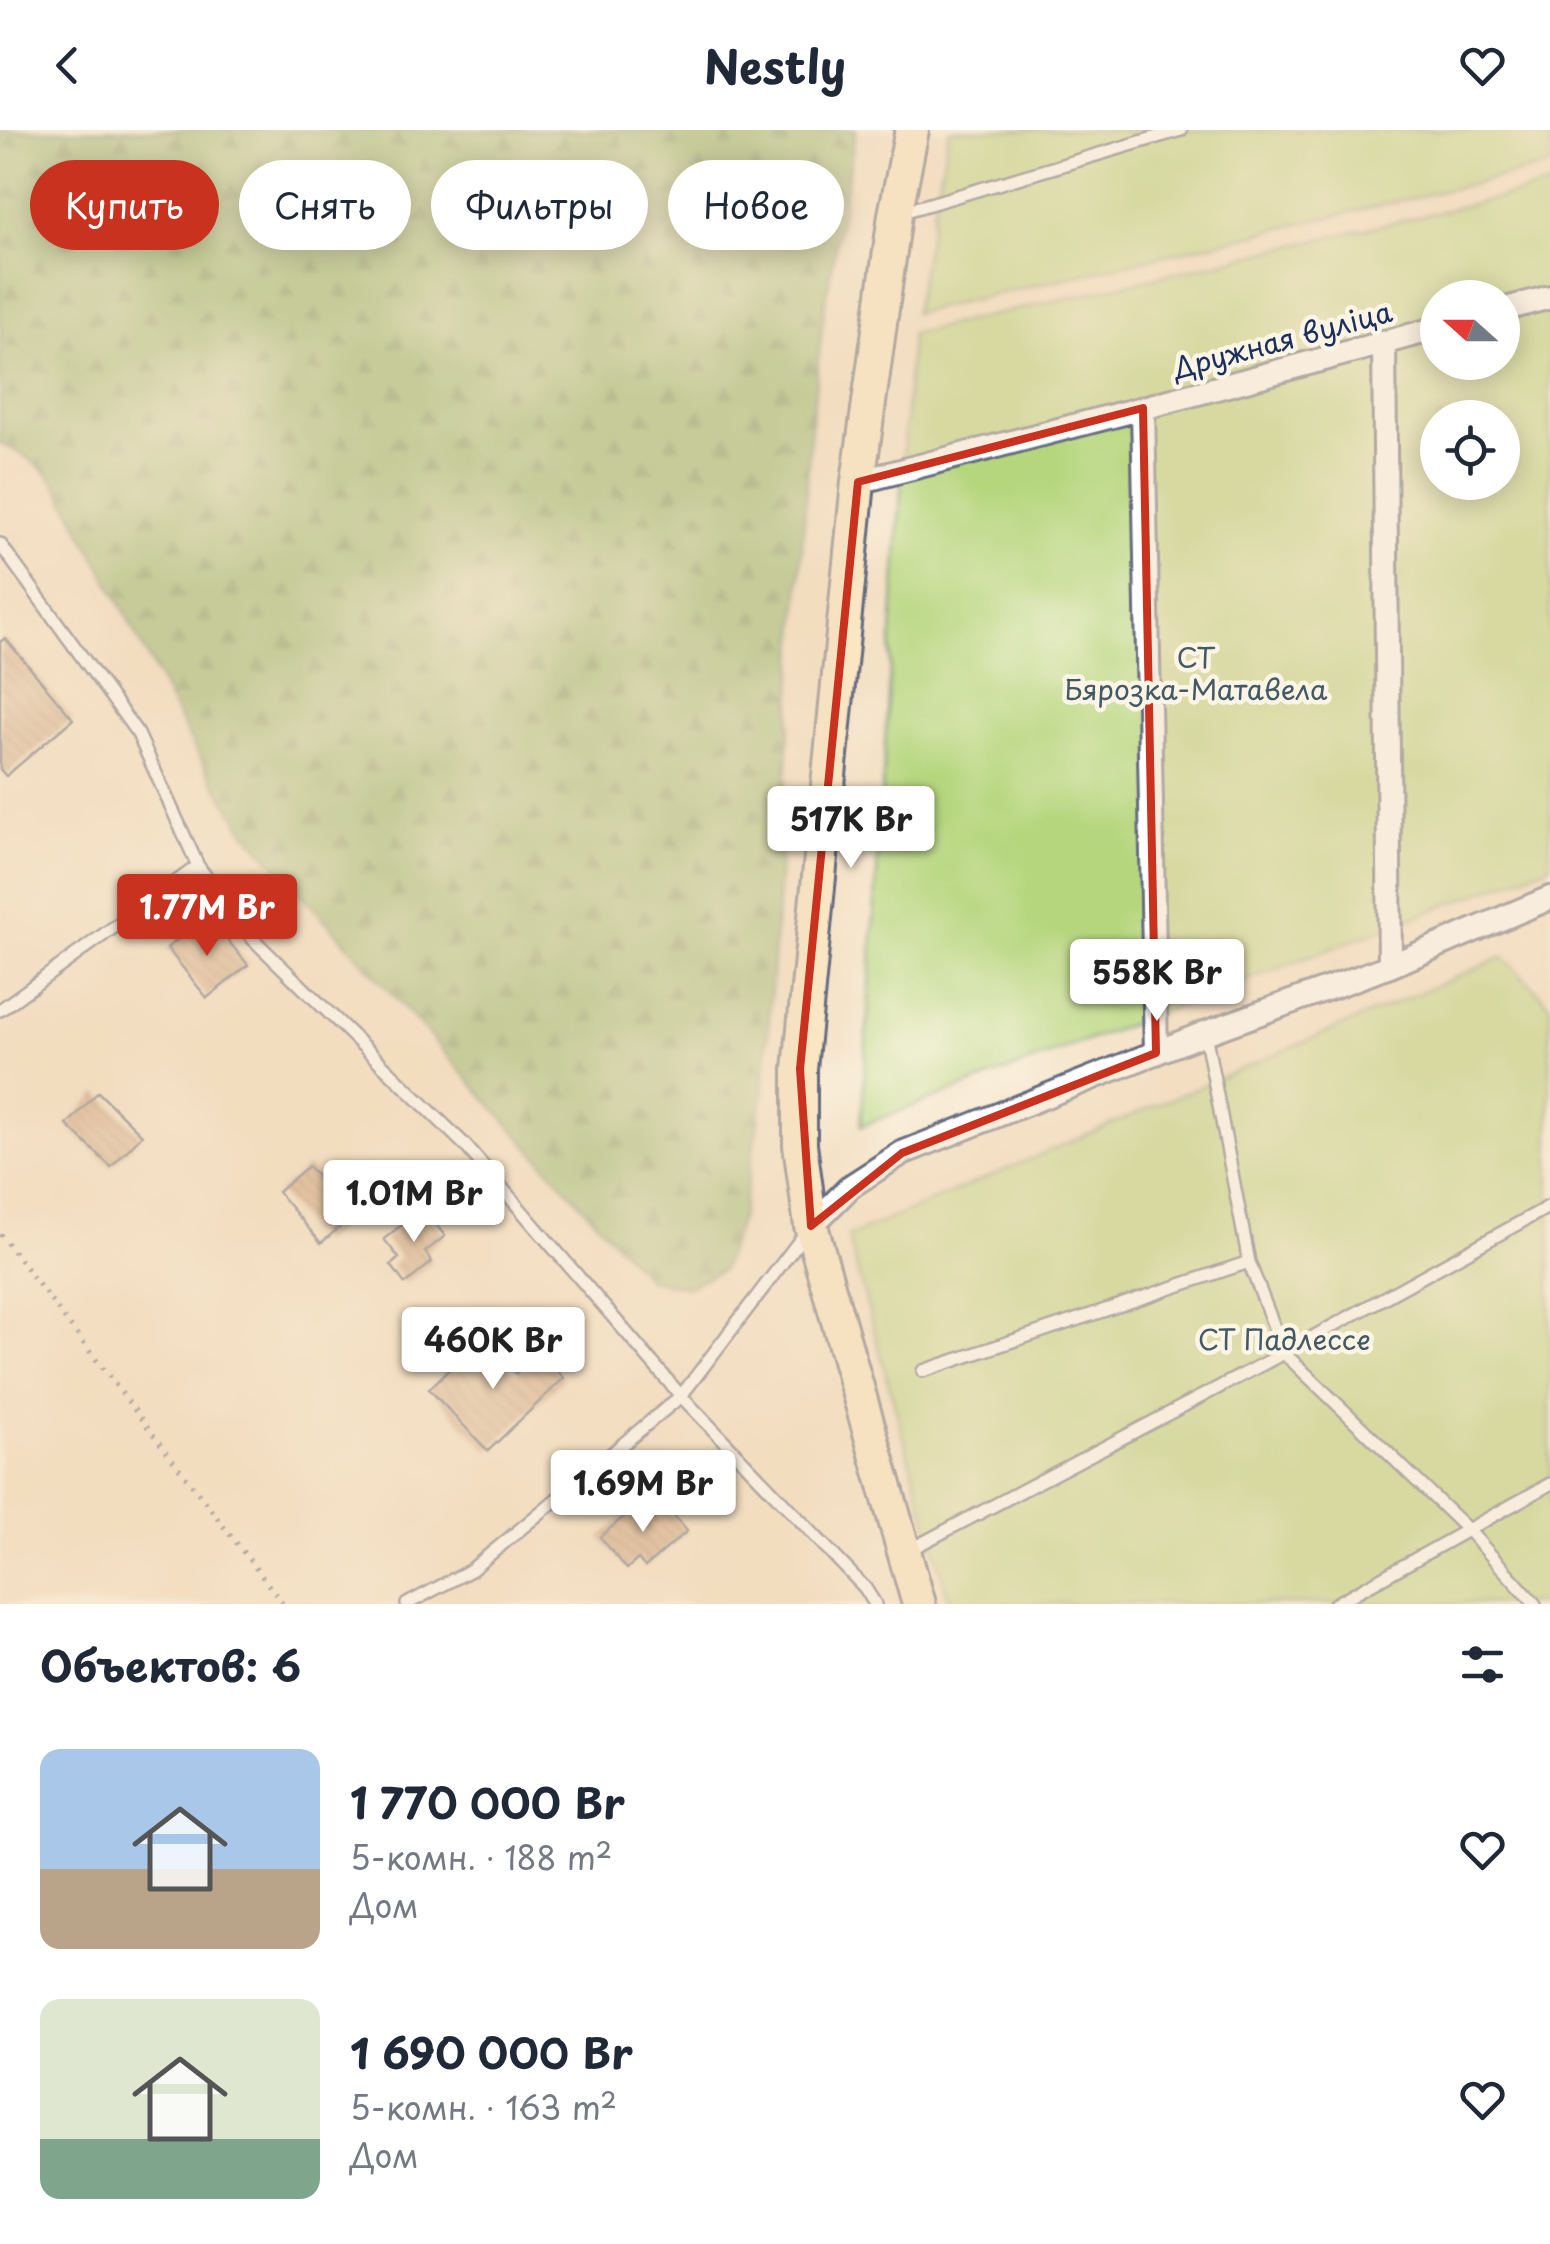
<!DOCTYPE html>
<html lang="ru">
<head>
<meta charset="utf-8">
<style>
	body { margin:0; font-family:"Playpen Sans",sans-serif; background:#f2f2f3; color:#1f2937; height:100vh; display:flex; flex-direction:column; font-size:38px; white-space:nowrap }
	* { box-sizing:border-box; margin:0 }
	p { font-size:32px; color:#747a83 }
	.icon { flex:none; width:55px; height:55px; fill:none; stroke:currentColor; stroke-width:2; stroke-linecap:round; stroke-linejoin:round }
	.map { position:relative; height:1474px; overflow:hidden }
	.sheet { display:flex; flex-direction:column; background:#fff; flex:1 }
	.sheet>* { flex:none }
	.hud { position:absolute; left:30px; top:30px; width:1000px; height:90px; display:flex; gap:20px }
	.needle { width:65px; rotate:291deg }
	.controls { position:absolute; left:1420px; top:150px; display:grid; gap:20px }
	.controls a { display:grid; place-items:center; width:100px; height:100px; border-radius:50%; background:#fff; box-shadow:0 5px 25px #0003; font-size:50px }
	.price { position:absolute; translate:-50% -85px; padding:0 22px; border-radius:10px; background:#fff; color:#222; font-size:32px; line-height:65px; filter:drop-shadow(0 2px 5px #0008) }
	.price::after { content:''; position:absolute; left:50%; top:60px; width:30px; height:22px; margin-left:-15px; background:inherit; clip-path:polygon(0 0,100% 0,50% 100%) }
	.price.on { background:#c8321e; color:#fff }
	ul { padding:0; list-style:none }
	li { display:flex; align-items:center; gap:30px; height:250px; padding:0 40px }
	li span { display:grid; place-items:center; flex:none; width:280px; height:200px; border-radius:20px; color:#555 }
	li>.icon { margin-inline-start:auto }
	span .icon { width:120px; height:120px; fill:#fffc; stroke-width:1 }
	li b { font-size:42px }
	h2 { display:flex; justify-content:space-between; align-items:center; height:120px; padding:0 40px; font-size:42px }
	.tag { padding:0 35px; border-radius:45px; background:#fff; box-shadow:0 5px 25px #0003; font-size:35px; line-height:90px }
	.tag.on { background:#c8321e; color:#fff }
	header { display:flex; justify-content:space-between; align-items:center; height:130px; padding:0 40px; background:#fff; font-size:45px; font-weight:700 }
	.map>svg:first-child { display:block }
</style>
</head>
<body>
<header><svg class="icon" aria-label="back" viewBox="0 0 24 24"><path d="M15 5l-7 7 7 7"/></svg>Nestly<svg class="icon" aria-label="heart" viewBox="0 0 24 24"><path d="M12 20l-8-8c-3-5 5-10 8-4 3-6 11-1 8 4z"/></svg></header>
<div class="map">
<svg width="1550" height="1474" viewBox="0 0 1550 1474">
	<defs>
		<pattern id="forest-firs" width="22" height="20" patternUnits="userSpaceOnUse" patternTransform="scale(2.5)"><rect width="22" height="20" fill="#90b76c"/><path d="M5 1l3.5 6h-7zM16 11l3.5 6h-7z" fill="#75955c"/></pattern>
		<pattern id="building-back-hatch" width="6" height="6" patternUnits="userSpaceOnUse" patternTransform="scale(2.5)"><rect width="6" height="6" fill="#cda079"/><path d="M-1 5l2 2M0 0l6 6M5-1l2 2" fill="none" stroke="#a68366"/></pattern>
	</defs>
	<rect width="100%" height="100%" fill="#fcf5e5"/>
	<filter id="ink" filterUnits="userSpaceOnUse"><feTurbulence type="fractalNoise" baseFrequency=".01" numOctaves="2"/><feDisplacementMap in="SourceGraphic" scale="20" xChannelSelector="R" yChannelSelector="G"/><feConvolveMatrix kernelMatrix="1 2 1 2 8 2 1 2 1" color-interpolation-filters="sRGB"/></filter>
	<filter id="wash" filterUnits="userSpaceOnUse"><feTurbulence type="fractalNoise" baseFrequency=".0048" numOctaves="4" result="noise"/><feDisplacementMap in="SourceGraphic" scale="40" xChannelSelector="R" yChannelSelector="G"/><feGaussianBlur stdDeviation="2.25" result="paint"/><feColorMatrix in="noise" values="0 0 0 0 0 0 0 0 0 0 0 0 0 0 0 0 0 1.4 0 .05"/><feComposite in="paint" operator="in"/></filter>
	<g filter="url(#wash)">
		<rect width="100%" height="100%" fill="#f2ddbf"/>
		<path fill="url(#forest-firs)" stroke="#567365" stroke-width="2.5" d="M0,0H856L824,180L810,307L764,961L741,1087L722,1140L686,1157L648,1149L245,701C185,613 145,515 93,423C79,399 68,369 51,348C39,334 17,320 0,314Z"/>
		<path fill="#b5d67d" stroke="#68826e" stroke-width="2.5" fill-rule="evenodd" d="M949,0H1550V36L914,183Z
			M1550,56V736L861,996L911,204ZM1438,168H1502V232H1438ZM1438,288H1502V352H1438Z
			M1503,827L1550,874V1474H950L848,1107Z"/>
		<g id="blocks">
			<path fill="url(#building-back-hatch)" d="M5,508L73,589L6,646L0,639V512Z
				M197,794L206,806L217,797L248,835L207,868L167,818Z
				M98,962L142,1005L111,1037L67,995Z
				M308,1036L352,1087L321,1113L278,1062Z
				M423,1078L445,1106L425,1122L432,1132L405,1154L391,1135L399,1128L384,1109Z
				M481,1208L516,1244L539,1222L564,1248L488,1321L429,1259Z
				M663,1373L687,1401L645,1437L638,1429L627,1439L600,1407L639,1374L649,1385Z"/>
		</g>
	</g>
	<g filter="url(#ink)">
		<use href="#blocks" fill-opacity="0" stroke="#666c80" stroke-width="2.5"/>
		<g fill="none" stroke-linecap="round" stroke-linejoin="round">
			<g stroke="#666c80" stroke-width="16">
				<path id="lane" d="M899,83L1181,0
					M0,414L138,604L198,736L253,809L465,1015L681,1266L865,1458L875,1474
					M0,880L198,736
					M923,1241L1249,1132L1205,903
					M909,1420L1284,1223L1249,1132
					M407,1474L471,1440L681,1266L806,1102
					M1335,1474L1550,1354
					M1535,1474L1468,1400L1284,1223L1550,1076"/>
			</g>
			<g stroke="#666c80" stroke-width="28">
				<path id="street" d="M1502,180L1550,167
					M1384,212L1390,836
					M1143,278L1438,198
					M858,352L1143,278L1156,923
					M811,1096L851,1056L902,1023L1205,903L1390,836L1550,768"/>
			</g>
			<g stroke="#666c80" stroke-width="38">
				<path id="secondary" d="M912,0L895,85L858,352L800,939V1015L811,1096L919,1474"/>
			</g>
			<path stroke="#666c80" stroke-width="5" stroke-dasharray="2.5 8" stroke-linecap="butt" d="M0,1104L283,1474"/>
			<use href="#lane" stroke="#fff" stroke-width="11"/>
			<use href="#street" stroke="#fff" stroke-width="22"/>
			<use href="#secondary" stroke="#fbe6c4" stroke-width="32"/>
		</g>
	</g>
	<path d="M0 0H1550V1474H0ZM1143,278L1156,923L902,1023L811,1096L800,939L858,352Z" fill="#f2ddbf" fill-opacity=".55" fill-rule="evenodd"/>
	<path fill="none" stroke="#c8321e" stroke-width="8" stroke-linejoin="round" d="M1143,278L1156,923L902,1023L811,1096L800,939L858,352Z"/>
	<g text-anchor="middle" dominant-baseline="central" stroke-width="9" stroke-linejoin="round" paint-order="stroke">
		<g font-size="28" fill="#1b2f5e" stroke="#fcf5e5">
			<text transform="translate(1282 209) rotate(-15)">Дружная вуліца</text>
		</g>
		<g font-size="28" fill="#425966" stroke="#fcf5e5">
			<text x="1196" y="526">СТ<tspan x="1196" dy="32">Бярозка-Матавела</tspan></text>
			<text x="1284" y="1208">СТ Падлессе</text>
		</g>
	</g>
</svg>
<div class="controls">
<a><svg class="needle" viewBox="-14 -14 28 28"><path d="M0-13l5 13h-10z" fill="#e53935"/><path d="M0 13l5-13h-10z" fill="#747a83"/></svg></a>
<a><svg class="icon" aria-label="locate" viewBox="0 0 24 24"><circle cx="12" cy="12" r="6"/><path d="M12 2v4M12 18v4M2 12h4M18 12h4"/></svg></a>
</div>
<b class="price" style="left:851px;top:741px">517K Br</b>
<b class="price on" style="left:207px;top:829px">1.77M Br</b>
<b class="price" style="left:1157px;top:894px">558K Br</b>
<b class="price" style="left:414px;top:1115px">1.01M Br</b>
<b class="price" style="left:493px;top:1262px">460K Br</b>
<b class="price" style="left:643px;top:1405px">1.69M Br</b>
<div class="hud">
<a class="tag on">Купить</a>
<a class="tag">Снять</a>
<a class="tag">Фильтры</a>
<a class="tag">Новое</a>
</div>
</div>
<section class="sheet">
<h2>Объектов: 6<svg class="icon" aria-label="filters" viewBox="0 0 24 24"><path d="M4 7h16M4 17h16"/><circle cx="9" cy="7" r="2"/><circle cx="15" cy="17" r="2"/></svg></h2>
<ul>
<li><span style="background:linear-gradient(#a9c7e8 60%,#b9a48a 0)"><svg class="icon" aria-label="home" viewBox="0 0 24 24"><path d="M3 11l9-7 9 7M6 9v11h12V9"/></svg></span><div><b>1 770 000 Br</b><p>5-комн. · 188 m²</p><p>Дом</p></div><svg class="icon" aria-label="heart" viewBox="0 0 24 24"><path d="M12 20l-8-8c-3-5 5-10 8-4 3-6 11-1 8 4z"/></svg></li>
<li><span style="background:linear-gradient(#dfe7d0 70%,#7fa58c 0)"><svg class="icon" aria-label="home" viewBox="0 0 24 24"><path d="M3 11l9-7 9 7M6 9v11h12V9"/></svg></span><div><b>1 690 000 Br</b><p>5-комн. · 163 m²</p><p>Дом</p></div><svg class="icon" aria-label="heart" viewBox="0 0 24 24"><path d="M12 20l-8-8c-3-5 5-10 8-4 3-6 11-1 8 4z"/></svg></li>
</ul>
</section>
</body>
</html>
